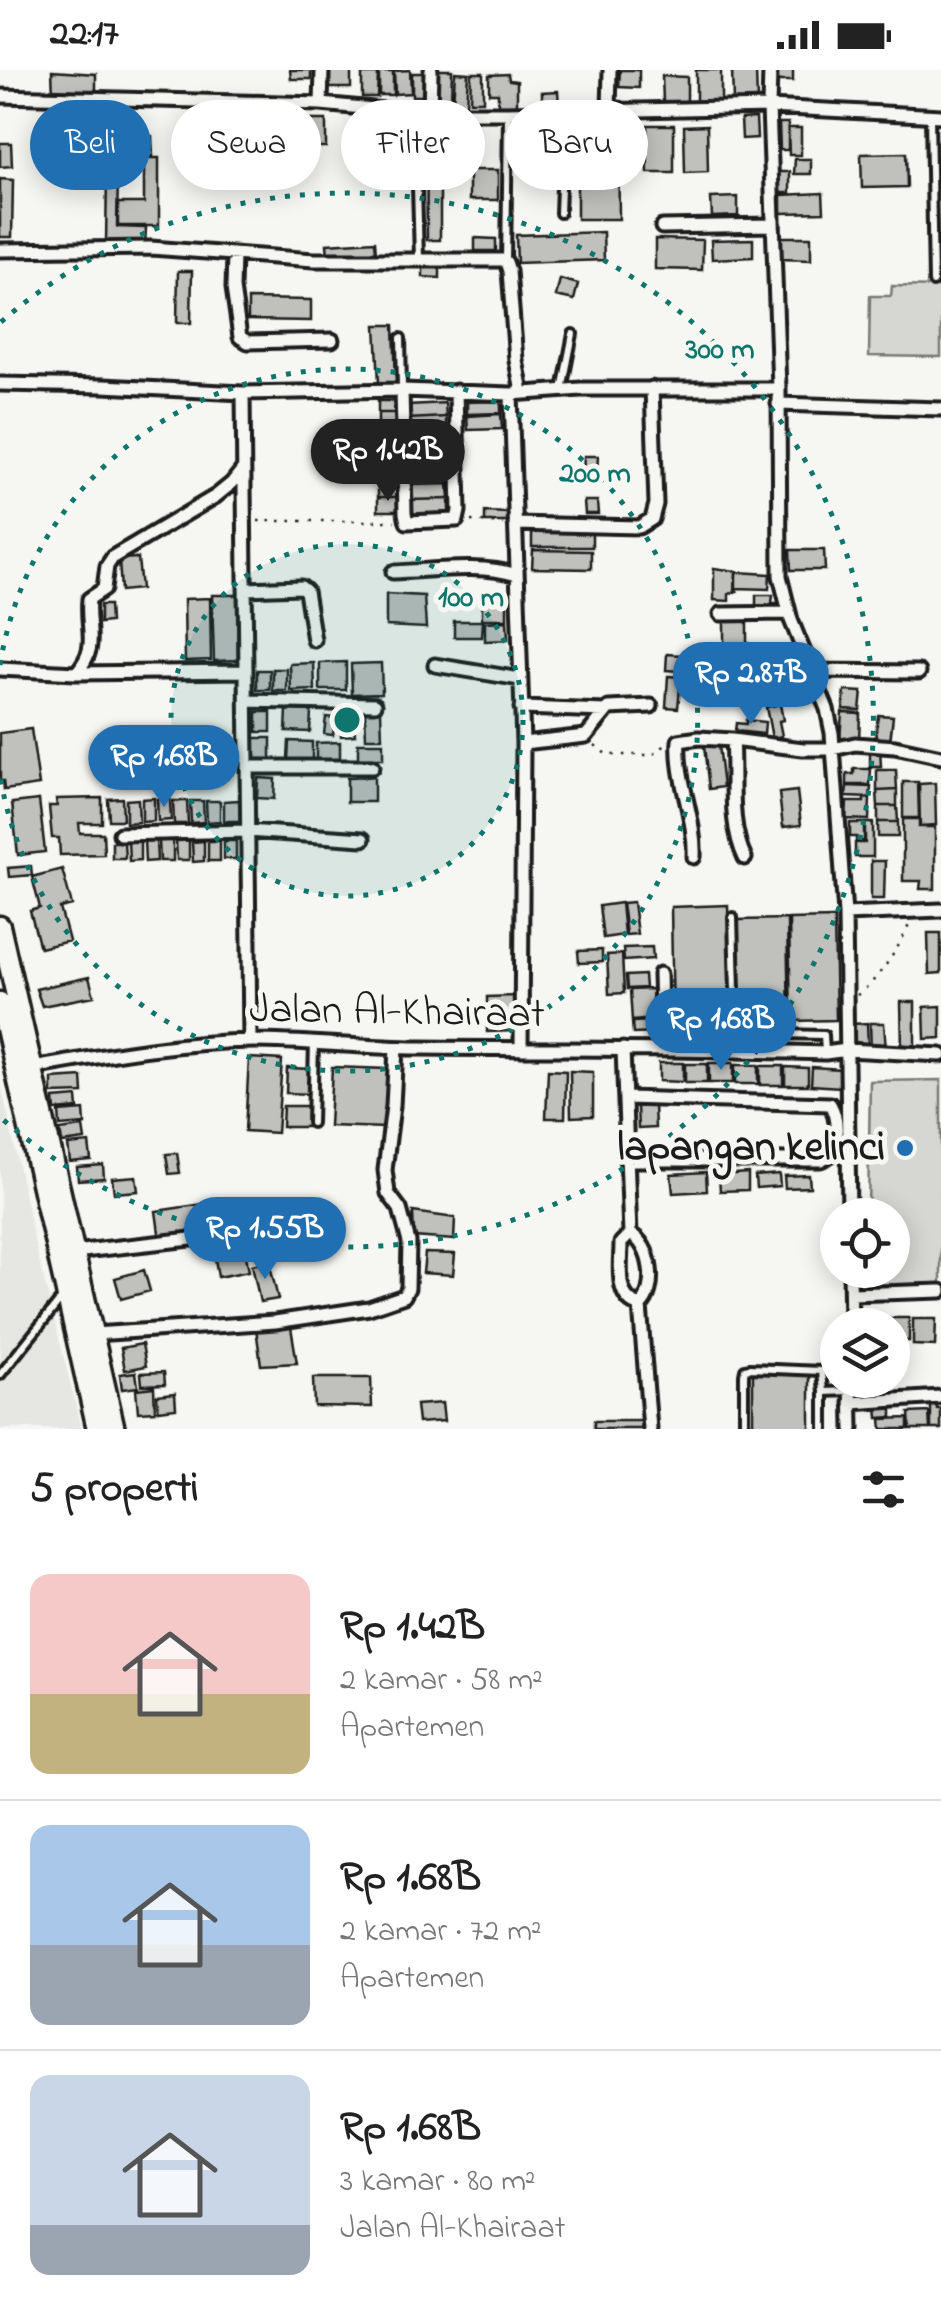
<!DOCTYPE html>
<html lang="id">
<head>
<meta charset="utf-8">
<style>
	body { margin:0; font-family:"Indie Flower",sans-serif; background:#f6f6f6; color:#222; height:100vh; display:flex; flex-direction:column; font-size:38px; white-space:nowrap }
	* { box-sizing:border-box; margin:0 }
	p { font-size:32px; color:#767676 }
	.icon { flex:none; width:55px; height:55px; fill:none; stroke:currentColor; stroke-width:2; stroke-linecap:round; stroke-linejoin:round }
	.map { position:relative; height:1359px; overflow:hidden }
	.drawer { display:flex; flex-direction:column; background:#fff; flex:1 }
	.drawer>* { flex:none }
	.top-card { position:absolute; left:30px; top:30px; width:882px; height:90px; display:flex; gap:20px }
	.tools { position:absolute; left:820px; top:1128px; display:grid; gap:20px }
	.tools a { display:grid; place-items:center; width:90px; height:90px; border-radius:50%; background:#fff; box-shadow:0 5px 25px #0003; font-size:50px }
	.price { position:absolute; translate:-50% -85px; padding:0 22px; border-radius:35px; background:#1f6fb2; color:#fff; font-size:32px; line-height:65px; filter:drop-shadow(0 2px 5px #0008) }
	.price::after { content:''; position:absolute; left:50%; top:60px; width:30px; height:22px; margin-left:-15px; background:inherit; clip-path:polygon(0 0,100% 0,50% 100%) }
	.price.selected { background:#222; color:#fff }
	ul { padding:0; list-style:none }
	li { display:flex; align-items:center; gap:30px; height:250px; padding:0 30px }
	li+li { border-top:2px solid #e0e0e0 }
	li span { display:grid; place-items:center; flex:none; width:280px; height:200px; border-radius:20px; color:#555 }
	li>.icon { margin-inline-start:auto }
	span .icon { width:120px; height:120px; fill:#fffc; stroke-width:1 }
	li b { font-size:42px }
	h2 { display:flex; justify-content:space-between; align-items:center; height:120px; padding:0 30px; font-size:42px }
	.chip { padding:0 35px; border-radius:45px; background:#fff; box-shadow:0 5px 25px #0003; font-size:35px; line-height:90px }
	.chip.selected { background:#1f6fb2; color:#fff }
	.status { display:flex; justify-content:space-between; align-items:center; height:70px; padding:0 50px; background:#fff; direction:ltr }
	.status svg { height:28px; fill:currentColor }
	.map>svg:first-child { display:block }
</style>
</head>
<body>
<div class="status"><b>22:17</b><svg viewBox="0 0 49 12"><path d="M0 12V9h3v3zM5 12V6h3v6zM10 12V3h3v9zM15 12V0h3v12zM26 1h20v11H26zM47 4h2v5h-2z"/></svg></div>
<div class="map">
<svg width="941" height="1359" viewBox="0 0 941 1359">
	<rect width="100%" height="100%" fill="#f6f6f2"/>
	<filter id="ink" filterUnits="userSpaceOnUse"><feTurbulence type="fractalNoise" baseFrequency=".01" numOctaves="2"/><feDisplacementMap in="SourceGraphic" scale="20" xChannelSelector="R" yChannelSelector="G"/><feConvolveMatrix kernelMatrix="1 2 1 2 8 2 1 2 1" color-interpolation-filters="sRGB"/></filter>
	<g filter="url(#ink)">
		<path fill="#e6e6e2" d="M0,1009L34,1170L82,1359H0Z"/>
		<path fill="#d6d6d2" stroke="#797977" stroke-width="2.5" d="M892,216L941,217V287L869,286L870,226H891Z
			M941,1010V1213L867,1215L868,1200H892V1145H868L870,1011Z"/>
		<path fill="#c0c0bd" stroke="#1c1c1c" stroke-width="2.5" d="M290,0H311V9H291Z
			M330,0H351V18H330Z
			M410,0L411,23L395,24L394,1Z
			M437,0H452L451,33H436Z
			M620,0H639V18L619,17Z
			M696,0H721V31L696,32Z
			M732,0H756L757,33L733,32Z
			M775,0H793V11H775Z
			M52,1L96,4V24H53Z
			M379,2H393V25H379Z
			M455,2L468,3L466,35L453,34Z
			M412,3H425V26H412Z
			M471,3H483V31H470Z
			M362,4H378L377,27H362Z
			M508,4L509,10L517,11V35H498V23H489V5Z
			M662,6L687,7V32L663,31Z
			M558,21L559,37L542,39V22Z
			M107,46H125V86H107Z
			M128,48L140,49L138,83L126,82Z
			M756,48L757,68L742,69L741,49Z
			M190,49L211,53L205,84L184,80Z
			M297,50H326V77H297Z
			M779,53H788V80H780Z
			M647,55H674V103H648Z
			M707,55L708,102L685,103L684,56Z
			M625,56H644L646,86L626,87Z
			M788,58H801V85H789Z
			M426,60H440V170H427Z
			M577,62H618L619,149H577Z
			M152,66L153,86L143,87L142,67Z
			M514,66H529V92L514,91Z
			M0,73H11L12,96L0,97Z
			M906,83L907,117L862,118L861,84Z
			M144,88H159V156H118V133H144Z
			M795,89H811V104H794Z
			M469,100H498V130H469Z
			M107,101H118L117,157L146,158L145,176L106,175Z
			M778,102H790V123H778Z
			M0,109L13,110L12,167H0Z
			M823,123L824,142L781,143V125Z
			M738,127V146L712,147L711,128Z
			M603,162L604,190L517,193L516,165Z
			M780,167H811V190L779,189Z
			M475,168L496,169V181H475Z
			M655,169L703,170L702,200L655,199Z
			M753,169V187L712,189L711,170Z
			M375,171L376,184L328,187L327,174Z
			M423,196H440V208L423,207Z
			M178,201H192L191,253H177Z
			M560,209L578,214L574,230L556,226Z
			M248,229L311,230V251L248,250Z
			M376,255H394L396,312L379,313Z
			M378,331H398V343H378Z
			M501,331V343L467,344V332Z
			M445,333L446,347L408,349V335Z
			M378,343H398V357H378Z
			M501,344L502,359L468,360L467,346Z
			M446,347V360L409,361L408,349Z
			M378,357H398V371H378Z
			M446,360L447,374L409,375V361Z
			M378,371H398V385H378Z
			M447,374V387L410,389L409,375Z
			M378,385H398V399H378Z
			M584,386H598L597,404L583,403Z
			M447,387L448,400L410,401V389Z
			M378,399H398L397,412H378Z
			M448,400V414L410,415V401Z
			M378,412H397L398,427H378Z
			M448,414L449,429L411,430L410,415Z
			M378,427H398L397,441H378Z
			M449,429V445L412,447L411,430Z
			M584,431H597L598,444H585Z
			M485,442L508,443V452H485Z
			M592,461V477H532V462Z
			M533,480L591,481V499L532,498Z
			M790,480H824L825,500H791Z
			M138,488L141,519L121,521L119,489Z
			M714,498L736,501L735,519L737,521L729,524V531L714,530Z
			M736,502L770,504L769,519L736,518Z
			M507,522V549H482V523Z
			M386,524L424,526L426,558L386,556Z
			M212,525H237L238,590L214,591Z
			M756,525H773L772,533H777V539H756Z
			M210,528L211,590L185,591L184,529Z
			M100,535H109L110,552L100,553Z
			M724,549H747V582H724Z
			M454,551H483L482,567H454Z
			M507,551L508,570L485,571V552Z
			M667,584L681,585L679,601L666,600Z
			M346,592V620H320V593Z
			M314,593L315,620L291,621L290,594Z
			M381,593L382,623L352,624L351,594Z
			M273,599H287V621H273Z
			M257,600H270V620H257Z
			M668,606L681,607L678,638L666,637Z
			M845,621L862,622L860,640L843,639Z
			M780,634L783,650L779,651L782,666L772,668L766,637Z
			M287,640L311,641L310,662L286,661Z
			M381,641L382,668H366L365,642Z
			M257,642H271V662H257Z
			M842,642L860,643L859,671L840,670Z
			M878,645L893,646L890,672L875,670Z
			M326,647L335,648L333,665L324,664Z
			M340,648H354L355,665L341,666Z
			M746,650L765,652L764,664L735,661L736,653L746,654Z
			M31,659L39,715L4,720L3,711H0V663Z
			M253,668H271V689H253Z
			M289,671L312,672V690L288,689Z
			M340,672V689L316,690V673Z
			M358,673H383V689H358Z
			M718,675L723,717L709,719L704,676Z
			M870,679H880L881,697H870Z
			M854,699H871L870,715H847V704H854Z
			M877,700H896L897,720L877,721Z
			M374,707V732H347V708Z
			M258,708L275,709L274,729L257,728Z
			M903,712H918L919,748H903Z
			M935,713L936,755L920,756L919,714Z
			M847,716L871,717L870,728L846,727Z
			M897,720V736H878L877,721Z
			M797,721L801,755L783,757L779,723Z
			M102,728V753H79L80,763H103L104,784L60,785L59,768H52L49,736H57L56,729Z
			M122,728L123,750H109L108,729Z
			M154,728V751L142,752V729Z
			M864,728L870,729L869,750L846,749L847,732H864Z
			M138,729L139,752L126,753V730Z
			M157,729H170L171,750L158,751Z
			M39,730L45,782L18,785L12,733Z
			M239,730L240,751H224V731Z
			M173,731H187L188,754H174Z
			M190,731H203L204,752L191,753Z
			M206,731H220V751L207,752Z
			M878,736H897L898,752H878Z
			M903,749H919V757H935V819H920L921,811H903Z
			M878,752H898V767H878Z
			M850,753H864V771H856V767H850Z
			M865,753H873V787H855V773H865Z
			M140,770V790L129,791L128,771Z
			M144,770H156L157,791L145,792Z
			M173,770V791H160L159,771Z
			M189,770V790H177L176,771Z
			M204,771V791L193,792L192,772Z
			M208,771H220V791H208Z
			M224,771H236V789H224Z
			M112,772H124L125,788H112Z
			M871,791H885L884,829H871Z
			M31,796L32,805L9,807L8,798Z
			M62,799L72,835L60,838L69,871L40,878L30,841L40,838L32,807Z
			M633,832L637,864L626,865L622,833Z
			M621,833L624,865L603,868L599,836Z
			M728,835L730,937H733L734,953L673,955L671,837Z
			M834,848L836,950L791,951L789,849Z
			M787,849L789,953L740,954L738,850Z
			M928,863H941V903L929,904Z
			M652,877L653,889L624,891L623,878Z
			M602,880V892L579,893L578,881Z
			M622,884L624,923L609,924L607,885Z
			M644,905L645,918L627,919L626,906Z
			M89,907L94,926L42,936L36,919Z
			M652,919L654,949L632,951L630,920Z
			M515,926L516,961L487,962V927Z
			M901,932H915V978H902Z
			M941,936V968L925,969L924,937Z
			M655,951L656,963L633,964L632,952Z
			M867,953L868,977H854L853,954Z
			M870,953H884L886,980H871Z
			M249,988L282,990L277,1063L245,1061Z
			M659,993H683V1012L659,1011Z
			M709,993H733V1013H709Z
			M685,994H707V1013H685Z
			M735,995H758V1014H735Z
			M760,996H783V1015H760Z
			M332,997L388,999L386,1058L329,1056Z
			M785,997L808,998V1015H785Z
			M812,997L841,999L840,1017L811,1015Z
			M287,998L312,999L311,1024L286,1023Z
			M548,1000L566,1001L565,1048H546Z
			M570,1001L593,1002V1046L571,1047Z
			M82,1007L83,1023L52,1024V1009Z
			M77,1027L78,1038L55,1040L54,1029Z
			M654,1035L655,1058L638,1059L637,1036Z
			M283,1036H311V1057H282Z
			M84,1040L85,1054L60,1056L59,1042Z
			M83,1057L85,1070L62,1073L60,1060Z
			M89,1073L91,1090L70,1092L68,1075Z
			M177,1083L180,1103L169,1104L166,1084Z
			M103,1095L104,1108L78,1110L77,1097Z
			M706,1102L707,1121L673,1123L671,1104Z
			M748,1103V1120L720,1121L719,1105Z
			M779,1104L780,1116L756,1118L755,1106Z
			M809,1105L810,1117L785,1118L784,1106Z
			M136,1106L138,1121L114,1123L112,1108Z
			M204,1134L208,1163L160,1170L156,1141Z
			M413,1142L455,1148L454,1170L414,1167Z
			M243,1171L249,1201L218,1207L213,1176Z
			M425,1183L455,1184L453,1205L423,1203Z
			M269,1191L278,1229L260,1232L252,1195Z
			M144,1200L150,1221L121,1229L115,1208Z
			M888,1248H909V1271H892V1255H888Z
			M913,1249H936L935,1276L913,1275Z
			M291,1257L297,1293L261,1295L256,1258Z
			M142,1274L146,1296L125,1300L121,1278Z
			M136,1302L138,1317L122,1319L120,1304Z
			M164,1302L165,1314L142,1315L141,1303Z
			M753,1303H810V1359H753Z
			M313,1308H371L372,1337L314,1336Z
			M154,1317L155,1341L138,1342L136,1319Z
			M175,1323L176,1338L158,1340L157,1325Z
			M442,1333L444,1351L418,1353L416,1335Z
			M877,1336H892V1347L878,1348Z
			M931,1336H937V1339H941V1359H931Z
			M929,1342L930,1359H910L909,1343Z
			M908,1348V1359H882L881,1349Z
			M594,1351H642V1359H594Z"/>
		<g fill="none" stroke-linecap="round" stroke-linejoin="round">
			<g stroke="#1c1c1c" stroke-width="14">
				<path id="lane" d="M415,44L419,189
					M930,46L933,212
					M560,143L564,41
					M506,192L508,45
					M401,268L402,318
					M562,320L573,264
					M733,847L736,958L742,963L824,965L825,982
					M312,1053L314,973
					M0,1305L62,1228
					M824,1322V1359
					M744,1359V1304L745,1299L749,1298L822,1301L824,1322L850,1321"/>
			</g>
			<g stroke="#1c1c1c" stroke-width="19">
				<path id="street" d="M770,0L769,37L779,319L780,506L791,550L827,639L832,663L845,844L849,1145
					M0,26L321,34L415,43H508L769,37L941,46
					M321,34L322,0
					M620,39L621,101
					M609,41L610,0
					M430,42L431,0
					M662,157L773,155
					M0,180L151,178L314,190H503L506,192L509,201L516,290L522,322
					M234,185L233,218L240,267L248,272L332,270
					M0,314L103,316L243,323L402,320L511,324L581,319H779
					M402,320L405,443L407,452L457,450L459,441L456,321
					M243,323L250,971
					M511,324L523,673L521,979
					M778,334L941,339
					M515,454L639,457L652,449L656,434L652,318
					M393,502C432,501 479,493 517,505
					M245,519L301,517L306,521L314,570
					M721,544L788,543
					M435,595L520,609
					M0,599L76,603L245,601
					M812,601L919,602
					M76,603C100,576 86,561 89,529L104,519L107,496L113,487L216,426L232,413L243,399
					M247,631L375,634
					M521,638L606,641
					M732,670C735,708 728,753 745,788
					M523,673L586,666L609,638L651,636
					M248,697H372
					M120,764L247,761L363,769
					M694,787C696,748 676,709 679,671L699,668L732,670L803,679H833L855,674L895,677L941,687
					M845,844L941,840
					M660,904L662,978
					M623,979L630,1164C652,1174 658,1220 640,1236L650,1359
					M33,998C107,985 178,972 253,971C309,971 364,978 420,978C555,979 690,979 825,983L847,980L941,985
					M626,1028L830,1034C839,1050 837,1066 832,1084L821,1090H626
					M630,1164L621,1173C621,1195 614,1229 640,1236
					M74,1182L209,1167
					M850,1200L851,1255
					M851,1224L941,1221
					M94,1264L275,1252L369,1238L404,1226L408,1218L409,1172L400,1139L388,1123L385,1100L393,1036L396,978
					M851,1310L852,1359
					M851,1333L941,1327"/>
			</g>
			<g stroke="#1c1c1c" stroke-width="25">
				<path id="primary" d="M0,856L115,1359
					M0,932L97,1359"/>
			</g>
			<path stroke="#1c1c1c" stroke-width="2.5" stroke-dasharray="2.5 8" stroke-linecap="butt" d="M258,451H395
				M471,451L503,454
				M595,675L607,685H653L668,673
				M857,925C877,912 902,874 910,852"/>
			<use href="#lane" stroke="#f6f6f2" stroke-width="6"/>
			<use href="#street" stroke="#f6f6f2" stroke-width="11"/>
			<use href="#primary" stroke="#f6f6f2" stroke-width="18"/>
		</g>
	</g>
	<circle cx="347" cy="650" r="176" fill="#0f766e" fill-opacity=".12"/>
	<g fill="none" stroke="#0f766e" stroke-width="5" stroke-dasharray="5 10">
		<circle cx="347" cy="650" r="176"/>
		<path d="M0 595A351 351 0 1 1 0 705"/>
		<path d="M1 252A527 527 0 1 1 1 1048"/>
	</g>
	<circle fill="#1f6fb2" stroke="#f6f6f2" stroke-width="4" cx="905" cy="1078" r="10"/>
	<g text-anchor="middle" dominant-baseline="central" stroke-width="10" stroke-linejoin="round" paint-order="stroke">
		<g font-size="42" fill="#1c1c1c" stroke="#f6f6f2">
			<text transform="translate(397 943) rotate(1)">Jalan Al-Khairaat</text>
		</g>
		<g font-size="42" font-weight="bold" fill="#1c1c1c" stroke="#f6f6f2" text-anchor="end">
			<text x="885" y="1078">lapangan kelinci</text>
		</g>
	</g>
	<circle cx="347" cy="650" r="15" fill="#0f766e" stroke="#f6f6f2" stroke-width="5"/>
	<g font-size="30" text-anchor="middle" font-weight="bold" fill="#0f766e" stroke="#f6f6f2" stroke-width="10" stroke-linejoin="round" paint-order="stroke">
		<text x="720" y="288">300 m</text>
		<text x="595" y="412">200 m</text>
		<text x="471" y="536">100 m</text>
	</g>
</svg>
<div class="tools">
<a><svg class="icon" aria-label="locate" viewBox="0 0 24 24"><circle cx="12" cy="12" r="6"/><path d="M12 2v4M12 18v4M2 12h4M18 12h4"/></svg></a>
<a><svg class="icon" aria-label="layers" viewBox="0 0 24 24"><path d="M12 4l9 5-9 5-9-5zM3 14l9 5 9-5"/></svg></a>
</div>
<b class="price selected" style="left:388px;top:434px">Rp 1.42B</b>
<b class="price" style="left:751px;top:657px">Rp 2.87B</b>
<b class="price" style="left:164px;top:740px">Rp 1.68B</b>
<b class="price" style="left:721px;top:1003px">Rp 1.68B</b>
<b class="price" style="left:265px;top:1212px">Rp 1.55B</b>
<div class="top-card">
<a class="chip selected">Beli</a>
<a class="chip">Sewa</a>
<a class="chip">Filter</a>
<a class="chip">Baru</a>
</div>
</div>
<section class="drawer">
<h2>5 properti<svg class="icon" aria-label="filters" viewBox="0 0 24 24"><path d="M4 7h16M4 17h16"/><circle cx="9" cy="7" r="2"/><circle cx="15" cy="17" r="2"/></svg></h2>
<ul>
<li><span style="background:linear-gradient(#f6c9c9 60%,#c2b280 0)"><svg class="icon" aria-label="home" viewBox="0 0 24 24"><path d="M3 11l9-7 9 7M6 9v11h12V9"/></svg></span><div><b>Rp 1.42B</b><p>2 kamar · 58 m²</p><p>Apartemen</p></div></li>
<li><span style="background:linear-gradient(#a9c7e8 60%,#9aa5b1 0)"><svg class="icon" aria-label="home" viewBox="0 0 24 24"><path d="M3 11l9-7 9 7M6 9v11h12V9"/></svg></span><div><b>Rp 1.68B</b><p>2 kamar · 72 m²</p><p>Apartemen</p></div></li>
<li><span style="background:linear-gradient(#c9d6e8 75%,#9aa5b1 0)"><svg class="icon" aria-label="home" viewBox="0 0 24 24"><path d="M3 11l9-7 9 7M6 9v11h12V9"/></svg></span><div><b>Rp 1.68B</b><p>3 kamar · 80 m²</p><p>Jalan Al-Khairaat</p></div></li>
</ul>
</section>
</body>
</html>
